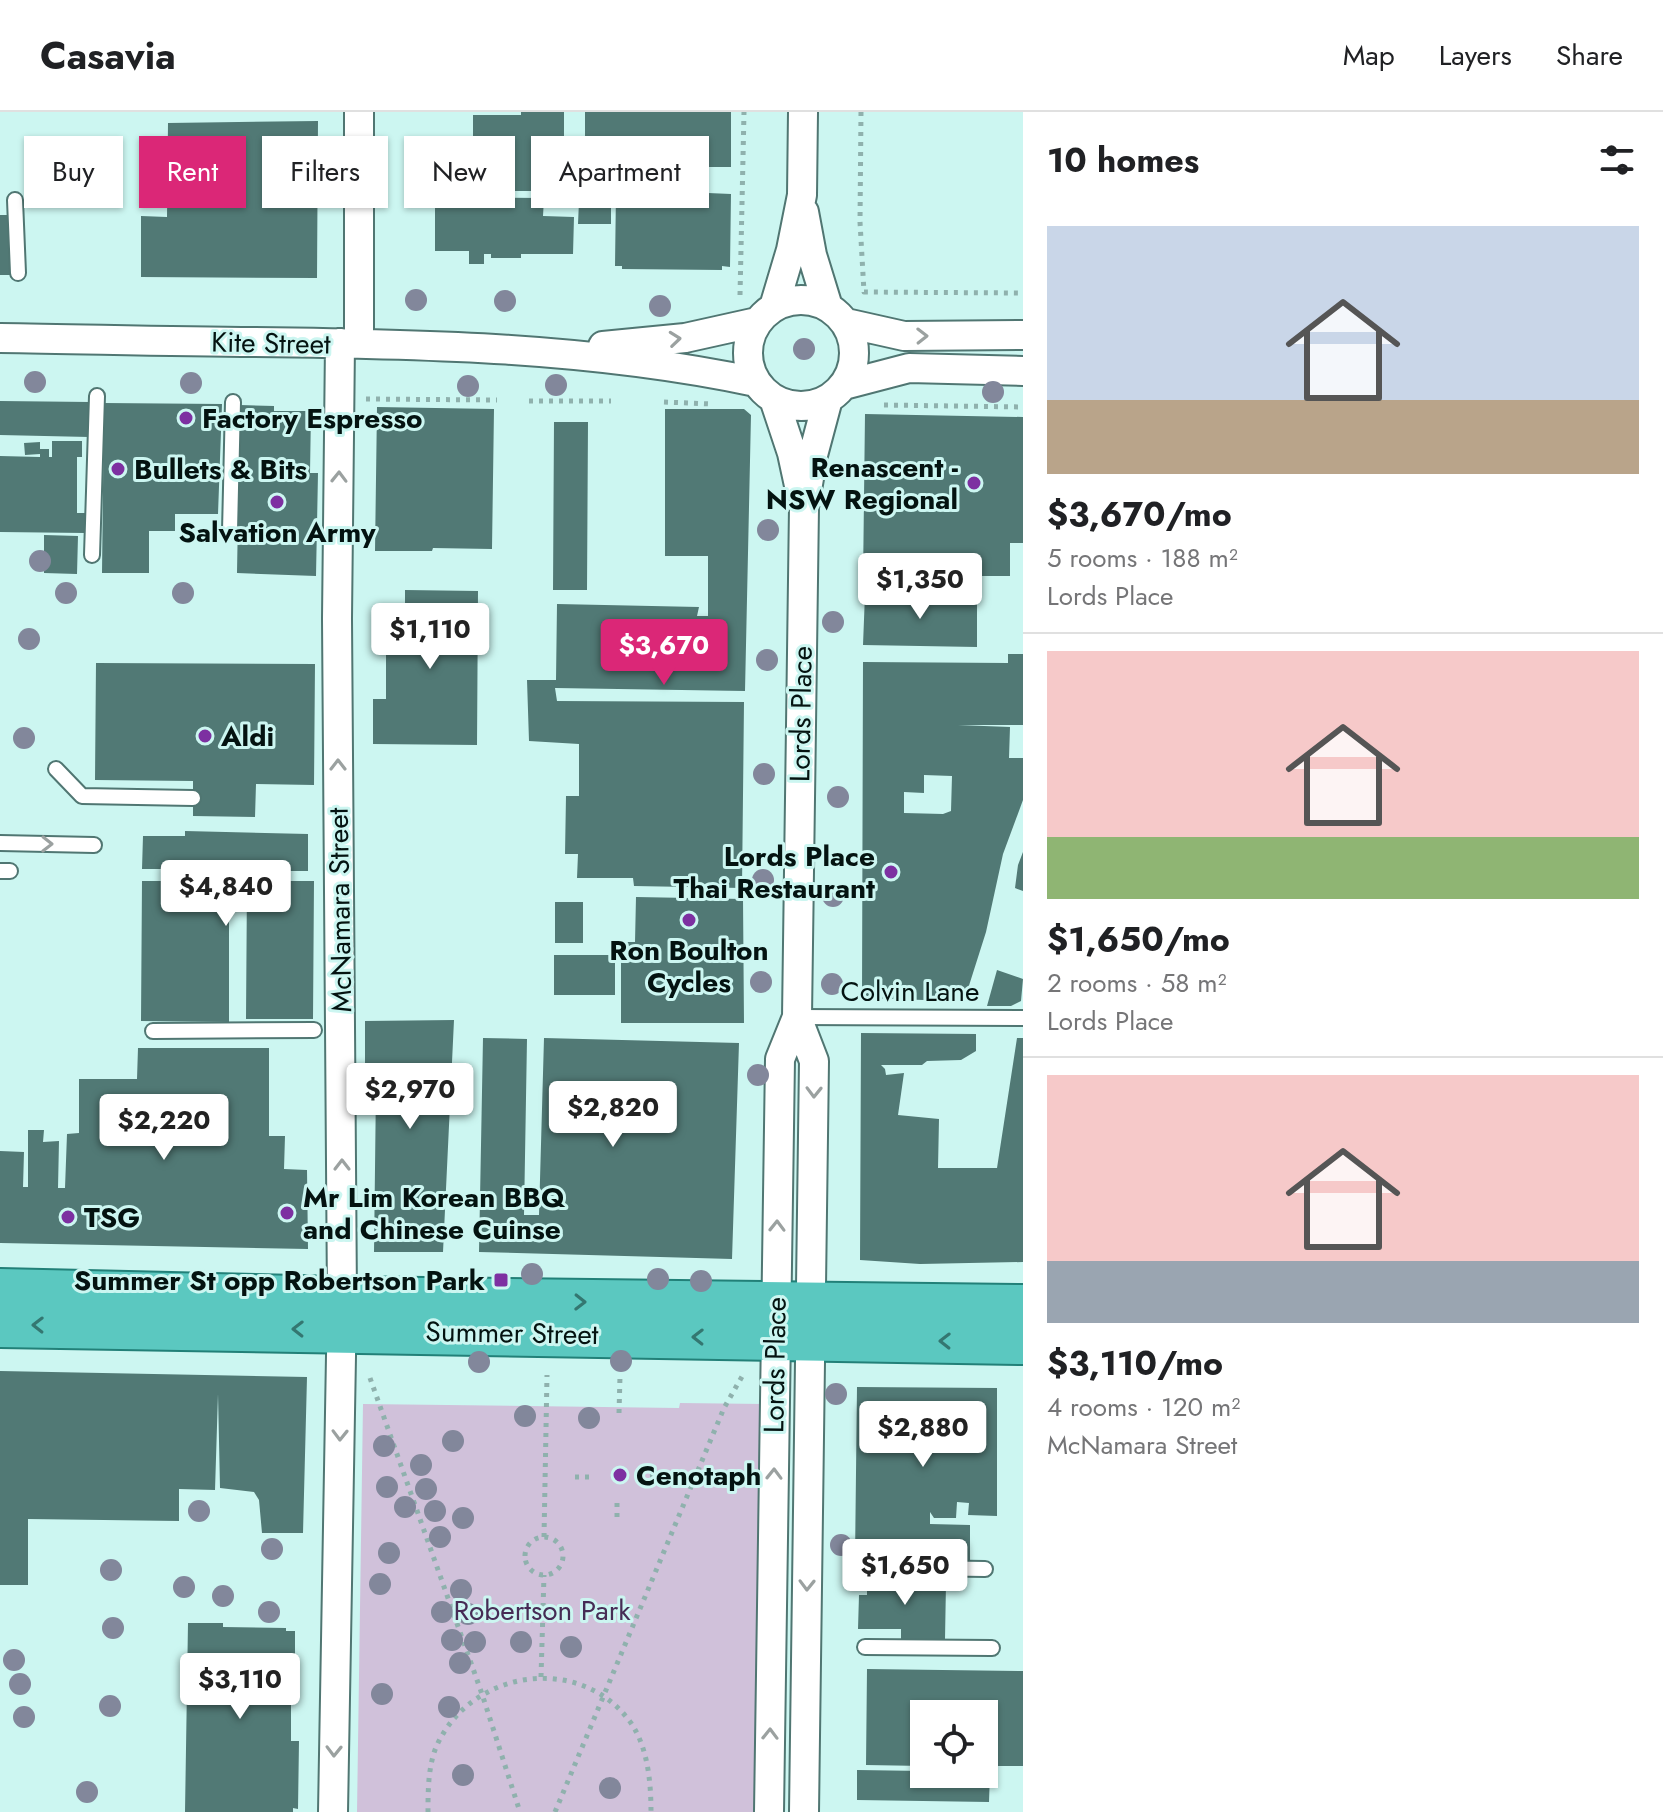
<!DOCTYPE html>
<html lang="en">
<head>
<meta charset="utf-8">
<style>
	body { margin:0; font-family:Jost,sans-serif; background:#f2f2f2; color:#202124; height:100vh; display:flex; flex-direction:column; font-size:30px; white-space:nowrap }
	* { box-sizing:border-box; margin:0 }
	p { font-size:26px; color:#757577 }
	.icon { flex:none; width:44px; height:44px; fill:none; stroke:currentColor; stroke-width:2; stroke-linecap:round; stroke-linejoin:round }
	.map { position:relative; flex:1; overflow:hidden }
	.details { display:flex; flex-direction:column; background:#fff; width:640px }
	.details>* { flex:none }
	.banner { position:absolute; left:24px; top:24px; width:760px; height:72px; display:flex; gap:16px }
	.fabs { position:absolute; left:910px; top:1588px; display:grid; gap:16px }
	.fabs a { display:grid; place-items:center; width:88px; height:88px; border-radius:0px; background:#fff; box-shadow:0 2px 6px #0004; font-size:40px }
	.price { position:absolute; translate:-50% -68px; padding:0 18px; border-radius:8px; background:#fff; color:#222; font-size:26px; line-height:52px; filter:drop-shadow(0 2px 4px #0008) }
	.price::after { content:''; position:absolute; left:50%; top:48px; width:24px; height:18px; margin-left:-12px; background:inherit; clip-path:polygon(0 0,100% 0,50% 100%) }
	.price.selected { background:#db2777; color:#fff }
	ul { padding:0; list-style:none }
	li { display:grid; align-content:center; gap:16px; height:424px; padding:0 24px }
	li+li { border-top:2px solid #e0e0e0 }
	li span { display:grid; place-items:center; height:248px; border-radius:0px; color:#555 }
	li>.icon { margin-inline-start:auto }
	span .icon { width:144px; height:144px; fill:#fffc; stroke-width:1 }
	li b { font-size:34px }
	h2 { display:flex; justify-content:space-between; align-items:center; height:96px; padding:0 24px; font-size:34px }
	.pill { padding:0 28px; border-radius:0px; background:#fff; box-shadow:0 2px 6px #0004; font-size:28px; line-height:72px }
	.pill.selected { background:#db2777; color:#fff }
	header { display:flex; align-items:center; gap:48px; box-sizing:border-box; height:112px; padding:0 40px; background:#fff; border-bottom:2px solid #e0e0e0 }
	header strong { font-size:38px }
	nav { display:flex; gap:44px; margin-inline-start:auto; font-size:28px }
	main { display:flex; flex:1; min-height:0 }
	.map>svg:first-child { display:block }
</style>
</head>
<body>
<header>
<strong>Casavia</strong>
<nav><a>Map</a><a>Layers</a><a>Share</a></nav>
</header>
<main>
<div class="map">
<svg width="1023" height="1700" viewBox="0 0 1023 1700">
	<rect width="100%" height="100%" fill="#ccf6f1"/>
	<path fill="#d0c1da" d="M680,1291L765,1292L759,1700H357L363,1292L679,1296Z"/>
	<path fill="#517975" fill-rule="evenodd" d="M521,0H564V54H585V0H731V55H708V81L731,82L730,155L722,154V158L622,157V154H615L616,79H473V3H521Z
		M318,9L317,166L141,165V104L167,105L168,11Z
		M435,85L544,86L543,104L574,105L573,142H521V146H491V142H484V152H469V139H435Z
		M579,89H611V112H578Z
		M0,103H10V163H0Z
		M0,289L90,290L89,325L0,323Z
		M104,291L222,292L218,402H175V419H149V461H102Z
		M240,293L274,294V299H311L310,361H318L316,464L237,461Z
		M377,295L494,297L492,437L433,436L432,439H375Z
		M665,297H744L751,303L745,579L555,576L557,589L744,590L742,776L634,774L633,766H577L578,742H565L566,684H579V632L529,629L527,568H556L557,492L699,495L697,504H708V444H665Z
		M865,302L1023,305V431H1010V464H963V471L863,469Z
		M554,310H588L587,478H553Z
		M52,329H82V345H77V401H85V421L0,420V344L40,345V342L25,343L24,331L40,330V337H49V345H52Z
		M44,423L78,424L77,462L44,461Z
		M405,478L478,479L477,633L373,632V587H386V495L405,496Z
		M865,482L977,484V535L863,533Z
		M1008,542H1023V613H958L1010,615L1009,646H1023V688L1003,742L986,820L966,883L955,889L862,886L863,550L1008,551ZM924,663L952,664L951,699L943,702L904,701V680L924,681Z
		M96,551L315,552L314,673L256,672L255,705L193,704V669L95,668Z
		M185,719L308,722V759H251V769H314L313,907H246L247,769H229V910L141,909L142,769H185V757H142L143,724H185Z
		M1023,740V779L1015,776L1018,753Z
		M636,785L743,787L744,911H621V830H635Z
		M555,790H583V831H555Z
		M554,843H615V883H554Z
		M997,858L1023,867L1021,889L1011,894H987Z
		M454,908L443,1140H374L376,973H365V909Z
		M861,921L976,922V939L961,948L927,949L922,953H881L885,957L886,963L904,961L898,1003L939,1007L938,1056H997L1017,926H1023V1150L920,1152L860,1148Z
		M483,926L527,927L524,1103H539L544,926L739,931L732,1147L479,1140Z
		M138,936H269V1024H285L284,1057L307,1058L308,1137L0,1131V1039L24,1040L23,1075H28V1018H44L43,1030L59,1029L58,1076H65L67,1022L79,1021V967H137Z
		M0,1259L307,1265L303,1421H262L259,1388L254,1380L220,1376L218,1282L215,1378L179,1377V1409L28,1407V1473H0Z
		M857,1275L997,1276V1404L968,1403L969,1391L957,1390L956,1406H934L930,1400V1412L970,1413V1448L855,1447Z
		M867,1466L941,1467L946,1471L945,1527H901V1517H858L859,1483H867Z
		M188,1511H223V1515L286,1516V1519H295V1572L219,1573L220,1580L291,1581V1629H299L298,1697L293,1696V1700H185Z
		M867,1557L1023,1559V1654H984V1602H924V1654L866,1653Z
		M857,1658L924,1659V1662L990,1660L989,1690L857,1688Z"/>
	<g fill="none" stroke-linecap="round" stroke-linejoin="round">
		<g stroke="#507672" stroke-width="18">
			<path id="service" d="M15,88L18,161
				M230,419L233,290
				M92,443L97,284
				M56,657L82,684L193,686
				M0,731L94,733
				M0,759H10
				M797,905L1023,906
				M153,919L314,918
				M853,1455L985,1457
				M865,1535L992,1536"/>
		</g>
		<g stroke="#507672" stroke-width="32">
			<path id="minor" d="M804,100L812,143L828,195
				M748 241a53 53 0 1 1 106 0a53 53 0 1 1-106 0Z
				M774,195L791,138L802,83L803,0
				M846,211L904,224L1023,223
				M0,226C85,227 170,230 255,230C422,232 591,235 756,270
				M359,231V0
				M603,234L685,226L757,210
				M844,273L909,256L1023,259
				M774,287L792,341L800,378
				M333,1700L342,1187L337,507L340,231
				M769,1700L780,947L797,905
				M804,1700L814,949L797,905L804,395L813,343L828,287"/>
		</g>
		<g stroke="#228078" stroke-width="48">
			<path id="trunk" d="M0,1179L342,1187L1023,1195
				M0,1213L1023,1230"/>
		</g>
		<path stroke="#8fb1ad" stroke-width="5" stroke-dasharray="4 6" stroke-linecap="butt" d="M861,0L860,110L864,180L1023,181
			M740,183L744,0
			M366,287L497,288
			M529,289H611
			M664,290L711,292
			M884,293L1023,295
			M370,1266L482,1582L520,1700
			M619,1301L620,1264
			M575,1365H595
			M640,1365L661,1364
			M617,1405V1387
			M525 1444a19 19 0 1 1 38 0a19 19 0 1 1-38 0Z
			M544,1425L547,1263
			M541,1565L544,1463
			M428,1700C428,1679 428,1653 437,1633C472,1557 581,1541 631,1611C648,1636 651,1671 651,1700
			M555,1700L724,1296L744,1261"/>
		<use href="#service" stroke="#fff" stroke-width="14"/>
		<use href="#minor" stroke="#fff" stroke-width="28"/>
		<use href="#trunk" stroke="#5bc8c0" stroke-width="44"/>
	</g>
	<g fill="#82879b">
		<circle cx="416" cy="188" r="11"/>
		<circle cx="505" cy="189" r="11"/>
		<circle cx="660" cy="194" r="11"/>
		<circle cx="804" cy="237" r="11"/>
		<circle cx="35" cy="270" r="11"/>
		<circle cx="191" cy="271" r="11"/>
		<circle cx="556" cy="273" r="11"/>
		<circle cx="468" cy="274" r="11"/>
		<circle cx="993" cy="280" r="11"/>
		<circle cx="768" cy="418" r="11"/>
		<circle cx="40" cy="449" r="11"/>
		<circle cx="66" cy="481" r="11"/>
		<circle cx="183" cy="481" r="11"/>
		<circle cx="833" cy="510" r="11"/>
		<circle cx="29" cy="527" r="11"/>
		<circle cx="767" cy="548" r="11"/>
		<circle cx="24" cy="626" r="11"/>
		<circle cx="764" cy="662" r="11"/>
		<circle cx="838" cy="685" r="11"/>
		<circle cx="763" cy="768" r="11"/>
		<circle cx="833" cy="784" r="11"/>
		<circle cx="761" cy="870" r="11"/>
		<circle cx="832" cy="872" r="11"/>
		<circle cx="758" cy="963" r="11"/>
		<circle cx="631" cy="998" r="11"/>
		<circle cx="532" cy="1162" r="11"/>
		<circle cx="658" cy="1167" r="11"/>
		<circle cx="701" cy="1169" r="11"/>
		<circle cx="621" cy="1249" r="11"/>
		<circle cx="479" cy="1250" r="11"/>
		<circle cx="836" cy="1282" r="11"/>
		<circle cx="525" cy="1304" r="11"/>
		<circle cx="589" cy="1306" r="11"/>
		<circle cx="453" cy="1329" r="11"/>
		<circle cx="384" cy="1334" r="11"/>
		<circle cx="421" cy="1353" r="11"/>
		<circle cx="387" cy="1375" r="11"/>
		<circle cx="426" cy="1377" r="11"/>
		<circle cx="405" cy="1395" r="11"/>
		<circle cx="199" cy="1399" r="11"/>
		<circle cx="435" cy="1399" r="11"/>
		<circle cx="463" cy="1406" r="11"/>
		<circle cx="440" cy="1425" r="11"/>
		<circle cx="841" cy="1433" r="11"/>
		<circle cx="272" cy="1437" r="11"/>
		<circle cx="389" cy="1441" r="11"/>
		<circle cx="111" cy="1458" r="11"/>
		<circle cx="380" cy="1472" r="11"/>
		<circle cx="184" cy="1475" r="11"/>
		<circle cx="461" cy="1478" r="11"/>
		<circle cx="223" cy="1484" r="11"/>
		<circle cx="269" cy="1500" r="11"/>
		<circle cx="442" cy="1500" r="11"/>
		<circle cx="468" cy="1502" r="11"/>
		<circle cx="113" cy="1516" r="11"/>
		<circle cx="452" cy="1528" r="11"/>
		<circle cx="475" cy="1530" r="11"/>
		<circle cx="521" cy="1530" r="11"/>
		<circle cx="571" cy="1535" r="11"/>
		<circle cx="14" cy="1548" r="11"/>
		<circle cx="460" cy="1551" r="11"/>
		<circle cx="20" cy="1572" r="11"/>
		<circle cx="382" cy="1582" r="11"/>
		<circle cx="110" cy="1594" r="11"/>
		<circle cx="449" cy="1595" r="11"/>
		<circle cx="24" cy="1605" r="11"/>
		<circle cx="463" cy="1663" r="11"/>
		<circle cx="610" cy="1676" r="11"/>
		<circle cx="87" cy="1680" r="11"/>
	</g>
	<defs><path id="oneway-chevron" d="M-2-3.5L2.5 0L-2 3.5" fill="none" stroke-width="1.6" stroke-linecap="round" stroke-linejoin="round" transform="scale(2)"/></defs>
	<g stroke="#9ba1a0">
		<use href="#oneway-chevron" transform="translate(922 224) rotate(-1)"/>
		<use href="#oneway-chevron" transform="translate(675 227) rotate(-6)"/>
		<use href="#oneway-chevron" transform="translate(339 365) rotate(-89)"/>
		<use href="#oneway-chevron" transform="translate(338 653) rotate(-90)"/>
		<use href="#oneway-chevron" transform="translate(47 732) rotate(1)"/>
		<use href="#oneway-chevron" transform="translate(814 980) rotate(91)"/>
		<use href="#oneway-chevron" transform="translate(342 1053) rotate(-90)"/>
		<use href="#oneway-chevron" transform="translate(777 1114) rotate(-89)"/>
		<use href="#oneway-chevron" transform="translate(340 1323) rotate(91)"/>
		<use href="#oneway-chevron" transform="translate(774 1362) rotate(-89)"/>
		<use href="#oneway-chevron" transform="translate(807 1473) rotate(91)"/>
		<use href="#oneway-chevron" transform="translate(770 1622) rotate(-89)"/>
		<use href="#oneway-chevron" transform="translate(334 1639) rotate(91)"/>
	</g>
	<g stroke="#347771">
		<use href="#oneway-chevron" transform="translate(580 1190) rotate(1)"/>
		<use href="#oneway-chevron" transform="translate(38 1213) rotate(-179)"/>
		<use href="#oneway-chevron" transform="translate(298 1217) rotate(-179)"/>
		<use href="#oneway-chevron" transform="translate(698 1225) rotate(-179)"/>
		<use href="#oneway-chevron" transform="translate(945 1229) rotate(-179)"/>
	</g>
	<g fill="#7d30a1" stroke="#ccf6f1" stroke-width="3">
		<circle cx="186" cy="306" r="8"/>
		<circle cx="118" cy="357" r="8"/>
		<circle cx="974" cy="371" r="8"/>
		<circle cx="277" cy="390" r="8"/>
		<circle cx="205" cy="624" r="8"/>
		<circle cx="891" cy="760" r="8"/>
		<circle cx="689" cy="808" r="8"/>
		<circle cx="287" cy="1101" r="8"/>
		<circle cx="68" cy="1105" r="8"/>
		<rect x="493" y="1160" width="16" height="16" rx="4"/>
		<circle cx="620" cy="1363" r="8"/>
	</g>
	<g text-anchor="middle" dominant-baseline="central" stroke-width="6" stroke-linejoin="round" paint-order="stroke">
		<g font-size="28" fill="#041311" stroke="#ccf6f1">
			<text transform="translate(271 231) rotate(1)">Kite Street</text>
			<text transform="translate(801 602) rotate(-89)">Lords Place</text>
			<text transform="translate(340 798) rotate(-91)">McNamara Street</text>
			<text x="910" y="879">Colvin Lane</text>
			<text transform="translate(512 1221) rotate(1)">Summer Street</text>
			<text transform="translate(775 1253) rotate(-89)">Lords Place</text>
		</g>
		<g font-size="28" font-weight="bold" fill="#041311" stroke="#ccf6f1" text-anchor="start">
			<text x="202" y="306">Factory Espresso</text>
			<text x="958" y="355" text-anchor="end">Renascent -<tspan x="958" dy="32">NSW Regional</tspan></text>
			<text x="134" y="357">Bullets &amp; Bits</text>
			<text x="277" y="420" text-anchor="middle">Salvation Army</text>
			<text x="221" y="624">Aldi</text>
			<text x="875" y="744" text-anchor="end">Lords Place<tspan x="875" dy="32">Thai Restaurant</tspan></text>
			<text x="689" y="838" text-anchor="middle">Ron Boulton<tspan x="689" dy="32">Cycles</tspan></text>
			<text x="303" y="1085">Mr Lim Korean BBQ<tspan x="303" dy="32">and Chinese Cuinse</tspan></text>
			<text x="84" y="1105">TSG</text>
			<text x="485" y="1168" text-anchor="end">Summer St opp Robertson Park</text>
			<text x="636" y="1363">Cenotaph</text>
		</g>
		<g font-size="28" fill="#462c55" stroke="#ccf6f1">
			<text x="542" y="1498">Robertson Park</text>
		</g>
	</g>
</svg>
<div class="fabs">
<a><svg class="icon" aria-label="locate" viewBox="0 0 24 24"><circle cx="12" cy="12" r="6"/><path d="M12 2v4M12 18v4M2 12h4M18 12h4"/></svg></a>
</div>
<b class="price" style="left:920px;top:509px">$1,350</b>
<b class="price" style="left:430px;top:559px">$1,110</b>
<b class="price selected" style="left:664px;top:575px">$3,670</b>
<b class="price" style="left:226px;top:816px">$4,840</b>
<b class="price" style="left:410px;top:1019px">$2,970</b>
<b class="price" style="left:613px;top:1037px">$2,820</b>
<b class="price" style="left:164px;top:1050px">$2,220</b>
<b class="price" style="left:923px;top:1357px">$2,880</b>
<b class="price" style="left:905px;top:1495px">$1,650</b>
<b class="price" style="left:240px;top:1609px">$3,110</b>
<div class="banner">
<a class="pill">Buy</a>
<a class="pill selected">Rent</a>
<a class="pill">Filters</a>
<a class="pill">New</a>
<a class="pill">Apartment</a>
</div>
</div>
<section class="details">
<h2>10 homes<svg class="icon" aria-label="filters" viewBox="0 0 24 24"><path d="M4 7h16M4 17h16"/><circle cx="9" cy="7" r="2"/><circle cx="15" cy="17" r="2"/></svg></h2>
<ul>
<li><span style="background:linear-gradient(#c9d6e8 70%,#b9a48a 0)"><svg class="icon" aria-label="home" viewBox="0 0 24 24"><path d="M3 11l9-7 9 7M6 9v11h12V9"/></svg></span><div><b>$3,670/mo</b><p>5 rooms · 188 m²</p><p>Lords Place</p></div></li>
<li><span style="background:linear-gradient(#f6c9c9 75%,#8fb573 0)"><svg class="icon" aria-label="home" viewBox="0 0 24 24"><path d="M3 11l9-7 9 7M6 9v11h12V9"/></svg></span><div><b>$1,650/mo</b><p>2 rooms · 58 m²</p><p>Lords Place</p></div></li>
<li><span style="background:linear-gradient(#f6c9c9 75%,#9aa5b1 0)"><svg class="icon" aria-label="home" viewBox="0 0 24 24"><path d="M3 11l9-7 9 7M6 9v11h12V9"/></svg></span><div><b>$3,110/mo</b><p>4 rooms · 120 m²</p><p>McNamara Street</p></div></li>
</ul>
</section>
</main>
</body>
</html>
